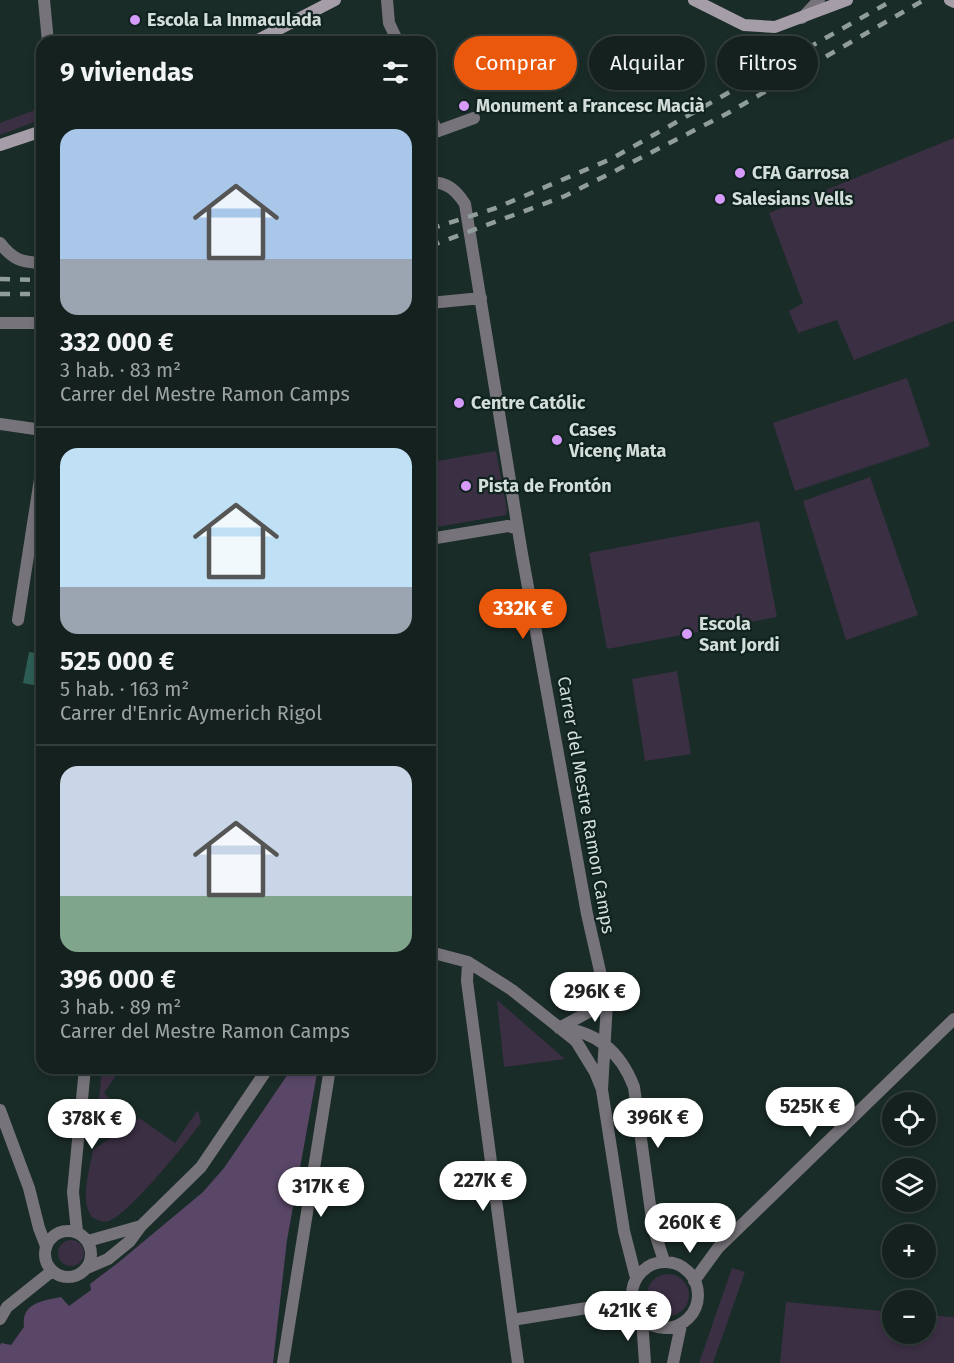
<!DOCTYPE html>
<html lang="es">
<head>
<meta charset="utf-8">
<style>
	body { margin:0; font-family:"Fira Sans",sans-serif; background:#212e2b; color:#f1f3f6; height:100vh; display:flex; flex-direction:column; font-size:22px; white-space:nowrap }
	* { box-sizing:border-box; margin:0 }
	p { font-size:20px; color:#9da3a4 }
	.icon { flex:none; width:33px; height:33px; fill:none; stroke:currentColor; stroke-width:2; stroke-linecap:round; stroke-linejoin:round }
	.map { position:relative; flex:1; overflow:hidden }
	.panel { position:absolute; left:36px; top:36px; width:400px; height:1038px; display:flex; flex-direction:column; background:#14211e; border-radius:18px; box-shadow:0 3px 9px #0003,0 0 0 2px #333e3c }
	.panel>* { flex:none }
	.guide { position:absolute; left:454px; top:36px; width:410px; height:54px; display:flex; gap:12px }
	.fabs { position:absolute; left:882px; top:1092px; display:grid; gap:12px }
	.fabs a { display:grid; place-items:center; width:54px; height:54px; border-radius:50%; background:#14211e; box-shadow:0 3px 9px #0003,0 0 0 2px #333e3c; font-size:30px }
	.price { position:absolute; translate:-50% -51px; padding:0 14px; border-radius:21px; background:#fff; color:#222; font-size:20px; line-height:39px; filter:drop-shadow(0 2px 3px #0008) }
	.price::after { content:''; position:absolute; left:50%; top:36px; width:18px; height:14px; margin-left:-9px; background:inherit; clip-path:polygon(0 0,100% 0,50% 100%) }
	.price.on { background:#ea580c; color:#fff }
	ul { padding:0; list-style:none }
	li { display:grid; align-content:center; gap:12px; height:318px; padding:0 24px }
	li+li { border-top:2px solid #333e3c }
	li span { display:grid; place-items:center; height:186px; border-radius:18px; color:#555 }
	li>.icon { margin-inline-start:auto }
	span .icon { width:108px; height:108px; fill:#fffc; stroke-width:1 }
	li b { font-size:26px }
	h2 { display:flex; justify-content:space-between; align-items:center; height:72px; padding:0 24px; font-size:26px }
	.chip { padding:0 21px; border-radius:27px; background:#14211e; box-shadow:0 3px 9px #0003,0 0 0 2px #333e3c; font-size:21px; line-height:54px }
	.chip.on { background:#ea580c; color:#fff }
	.map>svg:first-child { display:block }
</style>
</head>
<body>
<div class="map">
<svg width="954" height="1363" viewBox="0 0 954 1363">
	<rect width="100%" height="100%" fill="#1a2c28"/>
	<path fill="#3b2f43" d="M35,110L39,112L40,118L37,121L0,135V123Z
		M954,138V321L854,360L837,320L798,333L789,311L803,303L769,213Z
		M907,378L930,446L795,491L773,423Z
		M496,451L507,510L506,515L431,528V462Z
		M870,477L918,615L846,640L803,501Z
		M759,521L777,617L607,649L589,553Z
		M677,671L691,754L645,761L632,679Z
		M497,1000L565,1059L504,1067Z
		M102,1068H121L104,1093L117,1107L97,1119Z
		M198,1110L201,1123C186,1143 130,1213 109,1221C103,1223 97,1220 92,1217C79,1200 90,1169 93,1150L139,1118L175,1143Z
		M58 1253a13 13 0 1 1 26 0a13 13 0 1 1-26 0Z
		M732,1268L745,1272L713,1363H699Z
		M647 1295a21 21 0 1 1 42 0a21 21 0 1 1-42 0Z
		M786,1302L892,1312V1334H926V1315L954,1317V1363H780Z"/>
	<path fill="#5a4767" d="M292,1068H318L287,1240L273,1363H0V1346L1,1343L11,1345L24,1327C21,1303 42,1301 61,1297L69,1306L91,1290L90,1284L119,1262L203,1192L224,1168Z"/>
	<path fill="#2d5e55" d="M29,652L42,654L38,686L23,683Z"/>
	<g fill="none" stroke-linecap="round" stroke-linejoin="round">
		<path stroke="#77737a" stroke-width="12" d="M44,0L48,42
			M387,0L389,23L398,42
			M802,18L819,0
			M430,116L437,131
			M430,134L474,118
			M430,182C447,182 456,190 465,204L522,554L587,914L607,1002L602,1090L624,1231L636,1278
			M0,243C13,260 21,262 42,263
			M430,303L481,298
			M0,323H42
			M0,424L42,430
			M430,539L508,526L518,529
			M18,620L42,466
			M430,952L468,962L512,990L576,1041L595,1072L601,1087
			M468,962L467,981L512,1320L618,1303L633,1306
			M561,1027L607,1002
			M559,1028C597,1031 621,1053 634,1087L653,1227L664,1261
			M0,1110L29,1188L39,1228L46,1246
			M45 1254a23 23 0 1 1 46 0a23 23 0 1 1-46 0Z
			M77,1232L73,1192L85,1068
			M88,1241L141,1226
			M632 1295a33 33 0 1 1 66 0a33 33 0 1 1-66 0Z
			M87,1268L108,1259L130,1241L141,1226L201,1167L268,1068
			M694,1281L718,1248L954,1019
			M0,1319L7,1307L52,1271
			M642,1319L645,1363
			M512,1320L518,1363
			M283,1363L330,1068
			M673,1363L681,1325"/>
		<path stroke="#a59ea9" stroke-width="12" d="M694,0L744,25L775,27L847,0
			M950,0L954,2
			M254,42L335,0
			M0,145L42,131"/>
		<path stroke="#909d9a" stroke-width="4.5" stroke-dasharray="10 10" stroke-linecap="butt" d="M430,229L496,208L611,159L893,0
			M430,246L565,196L615,171L728,113L924,0
			M0,279L42,280
			M0,294H42"/>
	</g>
	<g fill="#d69bfa" stroke="#10231f" stroke-width="2">
		<circle cx="135" cy="20" r="6"/>
		<circle cx="464" cy="106" r="6"/>
		<circle cx="740" cy="173" r="6"/>
		<circle cx="720" cy="199" r="6"/>
		<circle cx="459" cy="403" r="6"/>
		<circle cx="557" cy="440" r="6"/>
		<circle cx="466" cy="486" r="6"/>
		<circle cx="687" cy="634" r="6"/>
	</g>
	<g text-anchor="middle" dominant-baseline="central" stroke-width="4.5" stroke-linejoin="round" paint-order="stroke">
		<g font-size="18" font-weight="bold" fill="#d3dedb" stroke="#10231f" text-anchor="start">
			<text x="147" y="20">Escola La Inmaculada</text>
			<text x="476" y="106">Monument a Francesc Macià</text>
			<text x="752" y="173">CFA Garrosa</text>
			<text x="732" y="199">Salesians Vells</text>
			<text x="471" y="403">Centre Católic</text>
			<text x="569" y="430">Cases<tspan x="569" dy="21">Vicenç Mata</tspan></text>
			<text x="478" y="486">Pista de Frontón</text>
			<text x="699" y="624">Escola<tspan x="699" dy="21">Sant Jordi</tspan></text>
		</g>
		<g font-size="18" fill="#d3dedb" stroke="#10231f">
			<text transform="translate(586 805) rotate(80)">Carrer del Mestre Ramon Camps</text>
		</g>
	</g>
</svg>
<div class="fabs">
<a><svg class="icon" aria-label="locate" viewBox="0 0 24 24"><circle cx="12" cy="12" r="6"/><path d="M12 2v4M12 18v4M2 12h4M18 12h4"/></svg></a>
<a><svg class="icon" aria-label="layers" viewBox="0 0 24 24"><path d="M12 4l9 5-9 5-9-5zM3 14l9 5 9-5"/></svg></a>
<a>+</a>
<a>−</a>
</div>
<b class="price on" style="left:523px;top:640px">332K €</b>
<b class="price" style="left:595px;top:1023px">296K €</b>
<b class="price" style="left:810px;top:1138px">525K €</b>
<b class="price" style="left:658px;top:1149px">396K €</b>
<b class="price" style="left:92px;top:1150px">378K €</b>
<b class="price" style="left:483px;top:1212px">227K €</b>
<b class="price" style="left:321px;top:1218px">317K €</b>
<b class="price" style="left:690px;top:1254px">260K €</b>
<b class="price" style="left:628px;top:1342px">421K €</b>
<div class="guide">
<a class="chip on">Comprar</a>
<a class="chip">Alquilar</a>
<a class="chip">Filtros</a>
</div>
<section class="panel">
<h2>9 viviendas<svg class="icon" aria-label="filters" viewBox="0 0 24 24"><path d="M4 7h16M4 17h16"/><circle cx="9" cy="7" r="2"/><circle cx="15" cy="17" r="2"/></svg></h2>
<ul>
<li><span style="background:linear-gradient(#a9c7e8 70%,#9aa5b1 0)"><svg class="icon" aria-label="home" viewBox="0 0 24 24"><path d="M3 11l9-7 9 7M6 9v11h12V9"/></svg></span><div><b>332 000 €</b><p>3 hab. · 83 m²</p><p>Carrer del Mestre Ramon Camps</p></div></li>
<li><span style="background:linear-gradient(#bfe0f5 75%,#9aa5b1 0)"><svg class="icon" aria-label="home" viewBox="0 0 24 24"><path d="M3 11l9-7 9 7M6 9v11h12V9"/></svg></span><div><b>525 000 €</b><p>5 hab. · 163 m²</p><p>Carrer d'Enric Aymerich Rigol</p></div></li>
<li><span style="background:linear-gradient(#c9d6e8 70%,#7fa58c 0)"><svg class="icon" aria-label="home" viewBox="0 0 24 24"><path d="M3 11l9-7 9 7M6 9v11h12V9"/></svg></span><div><b>396 000 €</b><p>3 hab. · 89 m²</p><p>Carrer del Mestre Ramon Camps</p></div></li>
</ul>
</section>
</div>
</body>
</html>
